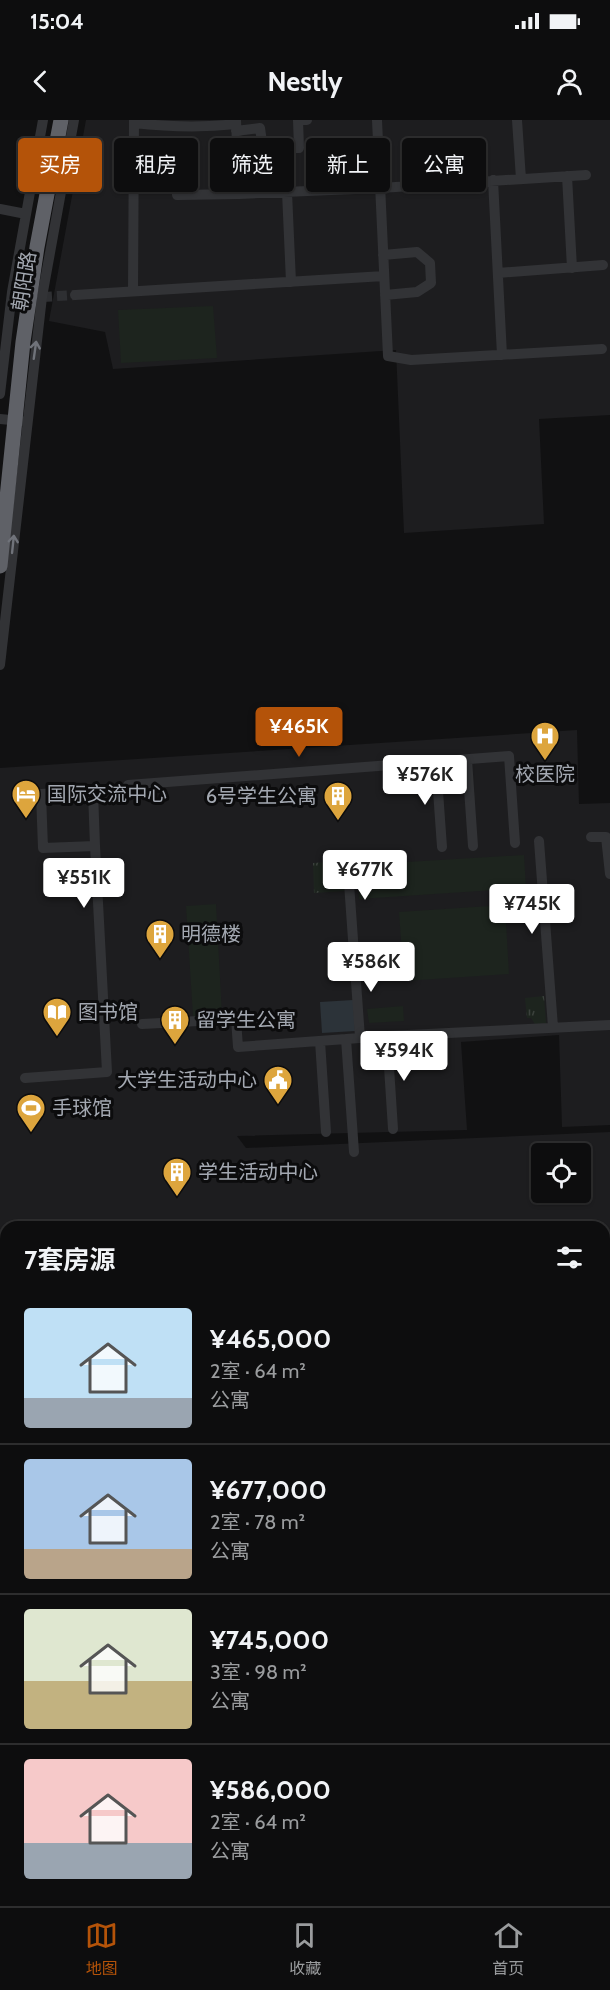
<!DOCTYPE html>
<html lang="zh">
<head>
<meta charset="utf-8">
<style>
	body { margin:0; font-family:Cabin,"Noto Sans SC",sans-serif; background:#1b1b1c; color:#f1f3f6; height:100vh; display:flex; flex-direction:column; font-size:22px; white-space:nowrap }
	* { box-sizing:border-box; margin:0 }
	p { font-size:20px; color:#9a9c9e }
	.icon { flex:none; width:33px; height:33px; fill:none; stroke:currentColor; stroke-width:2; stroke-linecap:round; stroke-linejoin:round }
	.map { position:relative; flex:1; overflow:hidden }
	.sheet { position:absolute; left:0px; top:1101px; width:610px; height:686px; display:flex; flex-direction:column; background:#0d0d0e; border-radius:18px 18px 0 0; box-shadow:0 2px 4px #0004,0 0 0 2px #2d2d2e }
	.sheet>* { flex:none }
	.banner { position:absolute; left:18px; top:18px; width:574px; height:54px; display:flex; gap:12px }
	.tools { position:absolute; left:531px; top:1023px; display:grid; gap:12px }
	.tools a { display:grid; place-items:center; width:60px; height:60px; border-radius:6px; background:#0d0d0e; box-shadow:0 2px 4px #0004,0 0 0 2px #2d2d2e; font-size:30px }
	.price { position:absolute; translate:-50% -51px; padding:0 14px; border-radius:6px; background:#fff; color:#222; font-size:20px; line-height:39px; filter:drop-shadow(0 2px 3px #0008) }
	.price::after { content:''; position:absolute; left:50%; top:36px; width:18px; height:14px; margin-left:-9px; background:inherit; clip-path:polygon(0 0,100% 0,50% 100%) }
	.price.selected { background:#b45309; color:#fff }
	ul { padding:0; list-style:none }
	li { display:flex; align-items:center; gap:18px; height:150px; padding:0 24px }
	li+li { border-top:2px solid #2d2d2e }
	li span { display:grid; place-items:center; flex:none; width:168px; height:120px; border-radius:6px; color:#555 }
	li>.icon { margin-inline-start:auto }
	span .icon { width:72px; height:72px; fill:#fffc; stroke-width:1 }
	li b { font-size:26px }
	h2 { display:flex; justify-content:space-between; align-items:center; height:72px; padding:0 24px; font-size:26px }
	.tag { padding:0 21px; border-radius:6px; background:#0d0d0e; box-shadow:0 2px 4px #0004,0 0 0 2px #2d2d2e; font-size:21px; line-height:54px }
	.tag.selected { background:#b45309; color:#fff }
	.status { display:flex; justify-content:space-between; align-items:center; height:42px; padding:0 30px; background:#0d0d0e; direction:ltr }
	.status svg { height:16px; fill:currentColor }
	header { display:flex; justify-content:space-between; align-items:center; height:78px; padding:0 24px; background:#0d0d0e; font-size:27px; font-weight:800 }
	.menu { display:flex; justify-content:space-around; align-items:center; height:84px; border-top:2px solid #2d2d2e; background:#0d0d0e; font-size:16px; color:#9a9c9e }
	.menu a { display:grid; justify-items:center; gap:3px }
	.menu .selected { color:#b45309 }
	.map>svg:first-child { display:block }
</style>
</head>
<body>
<div class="status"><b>15:04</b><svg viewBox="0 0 49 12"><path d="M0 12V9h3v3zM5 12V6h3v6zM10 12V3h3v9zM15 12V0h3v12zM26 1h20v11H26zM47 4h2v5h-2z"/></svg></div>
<header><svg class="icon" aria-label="back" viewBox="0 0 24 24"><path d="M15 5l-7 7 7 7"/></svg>Nestly<svg class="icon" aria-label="person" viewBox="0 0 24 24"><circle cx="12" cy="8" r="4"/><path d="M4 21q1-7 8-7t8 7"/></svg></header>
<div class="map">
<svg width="610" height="1786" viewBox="0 0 610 1786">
	<defs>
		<pattern id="grass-tufts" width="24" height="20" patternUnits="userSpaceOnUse" patternTransform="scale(1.5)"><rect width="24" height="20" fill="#1d241e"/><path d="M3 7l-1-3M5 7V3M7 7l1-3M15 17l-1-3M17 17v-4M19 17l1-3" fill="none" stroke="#3b413c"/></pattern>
	</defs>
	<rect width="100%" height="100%" fill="#111112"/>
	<path fill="#1d1d1f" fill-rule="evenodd" d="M86,0H610V295L539,299L544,404L404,413L396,230L113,249L105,212L49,201Z
		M577,610L579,684L610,683V1005L562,1007L559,915L461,922L467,1010L237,1016L246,1028L610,1012V1574H605L604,1107H6V1621L0,1622V648ZM542,1034H580V1072H542Z"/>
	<path fill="url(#grass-tufts)" d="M343,741L345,771L314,773L313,743Z
		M544,876L546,903L535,904L531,898H527L525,878Z"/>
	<path fill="#1d241e" d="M213,186L217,238L121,243L118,190Z
		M524,735L526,768L359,779L357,745Z
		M216,784L222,895L193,896L186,786Z
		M505,785L509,854L404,861L399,792Z
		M403,886L404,901L369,903L367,889Z"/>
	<path fill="#2c3339" d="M353,880L355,911L322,913L320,882Z"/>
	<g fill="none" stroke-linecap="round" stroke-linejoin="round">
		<path stroke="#2e2f32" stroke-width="10" stroke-dasharray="10 5" stroke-linecap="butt" d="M42,177L75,175"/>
		<path stroke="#323336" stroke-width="10" d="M236,0L239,74L380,68L586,55
			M377,0L388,236L411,240L602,229
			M517,0L521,59
			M134,3C169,7 201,8 236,4
			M236,11L260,8L263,29L299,28L298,0H307
			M175,36L177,75L239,74
			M567,56L572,148
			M493,60L502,235
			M287,72L291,162
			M0,89L26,94
			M383,135L417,132L430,143L431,163L417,172L385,175
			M498,153L603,145
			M133,171L134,0
			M75,175L384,156
			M0,274L12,172L43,0
			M0,299L21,301
			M0,545L42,177L74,0
			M467,640L473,726
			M436,643L442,727
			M93,672L95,726L43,728L41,674L129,669L128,665L509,636L515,723
			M591,717H606L610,754
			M539,721L553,907
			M347,735L360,918
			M142,904L236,899L238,927L387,916L610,905
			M387,916L393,1009
			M346,919L354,1032
			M320,921L326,1012
			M25,958L107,952L95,726
			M604,1584L610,1583
			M0,1629L6,1628
			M299,1780L300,1786"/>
		<path stroke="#5f6167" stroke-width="15" d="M0,446L23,222L37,127L61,0"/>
	</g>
	<defs><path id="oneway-shaft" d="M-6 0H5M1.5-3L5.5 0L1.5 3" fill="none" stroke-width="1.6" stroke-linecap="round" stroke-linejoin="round" transform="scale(1.5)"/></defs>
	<g stroke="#70737a">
		<use href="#oneway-shaft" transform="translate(35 230) rotate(-82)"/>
		<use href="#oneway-shaft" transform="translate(13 424) rotate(-84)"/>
	</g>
	<defs>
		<g id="hospital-pin" transform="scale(1.5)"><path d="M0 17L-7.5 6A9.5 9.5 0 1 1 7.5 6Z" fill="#dda53d" stroke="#0c0c0d"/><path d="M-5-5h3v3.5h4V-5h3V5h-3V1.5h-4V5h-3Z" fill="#fff"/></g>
		<g id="hotel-pin" transform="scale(1.5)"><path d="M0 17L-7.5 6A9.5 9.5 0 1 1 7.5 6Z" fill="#dda53d" stroke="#0c0c0d"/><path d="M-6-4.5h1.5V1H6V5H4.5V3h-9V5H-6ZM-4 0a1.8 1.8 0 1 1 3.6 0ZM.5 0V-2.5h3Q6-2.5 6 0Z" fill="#fff"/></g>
		<g id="building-pin" transform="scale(1.5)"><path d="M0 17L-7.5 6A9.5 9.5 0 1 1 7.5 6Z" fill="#dda53d" stroke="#0c0c0d"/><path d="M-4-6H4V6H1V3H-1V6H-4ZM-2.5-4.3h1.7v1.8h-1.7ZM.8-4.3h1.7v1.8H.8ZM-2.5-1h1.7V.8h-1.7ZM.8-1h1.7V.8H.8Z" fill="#fff"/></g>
		<g id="library-pin" transform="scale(1.5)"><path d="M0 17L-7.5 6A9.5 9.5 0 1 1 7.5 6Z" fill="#dda53d" stroke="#0c0c0d"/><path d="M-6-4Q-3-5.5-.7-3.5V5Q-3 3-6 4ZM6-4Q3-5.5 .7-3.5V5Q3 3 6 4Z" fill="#fff"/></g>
		<g id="civic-pin" transform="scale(1.5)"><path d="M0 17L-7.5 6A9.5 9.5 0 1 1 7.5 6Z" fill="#dda53d" stroke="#0c0c0d"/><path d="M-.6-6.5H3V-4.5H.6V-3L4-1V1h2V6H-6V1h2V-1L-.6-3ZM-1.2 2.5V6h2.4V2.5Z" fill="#fff"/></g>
		<g id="stadium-pin" transform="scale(1.5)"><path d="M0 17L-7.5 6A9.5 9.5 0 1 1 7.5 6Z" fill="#dda53d" stroke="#0c0c0d"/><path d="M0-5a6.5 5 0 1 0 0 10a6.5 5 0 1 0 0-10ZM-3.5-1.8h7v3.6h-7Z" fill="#fff"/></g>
	</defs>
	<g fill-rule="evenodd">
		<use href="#hospital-pin" x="545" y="616"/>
		<use href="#hotel-pin" x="26" y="674"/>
		<use href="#building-pin" x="338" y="676"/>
		<use href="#building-pin" x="160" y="814"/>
		<use href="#library-pin" x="57" y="892"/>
		<use href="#building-pin" x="175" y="900"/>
		<use href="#civic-pin" x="278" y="960"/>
		<use href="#stadium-pin" x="31" y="988"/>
		<use href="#building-pin" x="177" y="1052"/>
	</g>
	<g text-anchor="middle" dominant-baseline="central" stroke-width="6" stroke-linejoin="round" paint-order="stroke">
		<g font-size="20" fill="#a3a8b1" stroke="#0c0c0d">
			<text transform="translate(24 161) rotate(-81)">朝阳路</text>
		</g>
		<g font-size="20" fill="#a3a8b1" stroke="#0c0c0d" text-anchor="start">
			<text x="545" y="654" text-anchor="middle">校医院</text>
			<text x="47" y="674">国际交流中心</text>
			<text x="317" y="676" text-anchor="end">6号学生公寓</text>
			<text x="181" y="814">明德楼</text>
			<text x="78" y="892">图书馆</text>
			<text x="196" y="900">留学生公寓</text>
			<text x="257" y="960" text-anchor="end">大学生活动中心</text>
			<text x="52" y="988">手球馆</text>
			<text x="198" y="1052">学生活动中心</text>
		</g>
	</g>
</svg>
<div class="tools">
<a><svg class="icon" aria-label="locate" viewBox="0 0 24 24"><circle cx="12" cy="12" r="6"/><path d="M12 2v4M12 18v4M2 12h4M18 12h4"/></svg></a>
</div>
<b class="price selected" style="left:299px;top:638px">¥465K</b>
<b class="price" style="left:425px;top:686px">¥576K</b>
<b class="price" style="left:365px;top:781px">¥677K</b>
<b class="price" style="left:84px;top:789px">¥551K</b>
<b class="price" style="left:532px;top:815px">¥745K</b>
<b class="price" style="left:371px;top:873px">¥586K</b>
<b class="price" style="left:404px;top:962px">¥594K</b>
<div class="banner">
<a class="tag selected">买房</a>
<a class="tag">租房</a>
<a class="tag">筛选</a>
<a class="tag">新上</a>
<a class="tag">公寓</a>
</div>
<section class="sheet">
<h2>7套房源<svg class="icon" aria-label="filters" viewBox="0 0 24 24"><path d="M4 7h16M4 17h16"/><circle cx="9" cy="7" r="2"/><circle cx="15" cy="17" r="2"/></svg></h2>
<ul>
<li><span style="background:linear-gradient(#bfe0f5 75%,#9aa5b1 0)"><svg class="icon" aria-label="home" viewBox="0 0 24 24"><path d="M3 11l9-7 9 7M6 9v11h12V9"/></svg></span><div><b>¥465,000</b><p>2室 · 64 m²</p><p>公寓</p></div></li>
<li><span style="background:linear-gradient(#a9c7e8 75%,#b9a48a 0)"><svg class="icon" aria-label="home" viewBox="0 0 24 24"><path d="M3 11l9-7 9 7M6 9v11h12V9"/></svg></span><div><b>¥677,000</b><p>2室 · 78 m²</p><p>公寓</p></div></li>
<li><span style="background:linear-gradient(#dfe7d0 60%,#c2b280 0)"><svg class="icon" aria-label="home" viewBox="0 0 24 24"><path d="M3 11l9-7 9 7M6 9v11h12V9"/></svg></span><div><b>¥745,000</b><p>3室 · 98 m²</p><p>公寓</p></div></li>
<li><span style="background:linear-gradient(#f6c9c9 70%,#9aa5b1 0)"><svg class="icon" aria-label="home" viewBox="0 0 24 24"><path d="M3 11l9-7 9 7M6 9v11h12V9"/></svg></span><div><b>¥586,000</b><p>2室 · 64 m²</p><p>公寓</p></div></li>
</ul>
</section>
</div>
<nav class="menu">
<a class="selected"><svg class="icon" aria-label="map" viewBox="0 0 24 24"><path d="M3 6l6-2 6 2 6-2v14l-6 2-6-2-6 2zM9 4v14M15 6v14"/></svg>地图</a>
<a><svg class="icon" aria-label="saved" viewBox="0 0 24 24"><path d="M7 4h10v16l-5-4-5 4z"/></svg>收藏</a>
<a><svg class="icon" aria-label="home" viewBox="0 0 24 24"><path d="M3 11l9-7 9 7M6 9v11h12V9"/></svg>首页</a>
</nav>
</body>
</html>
